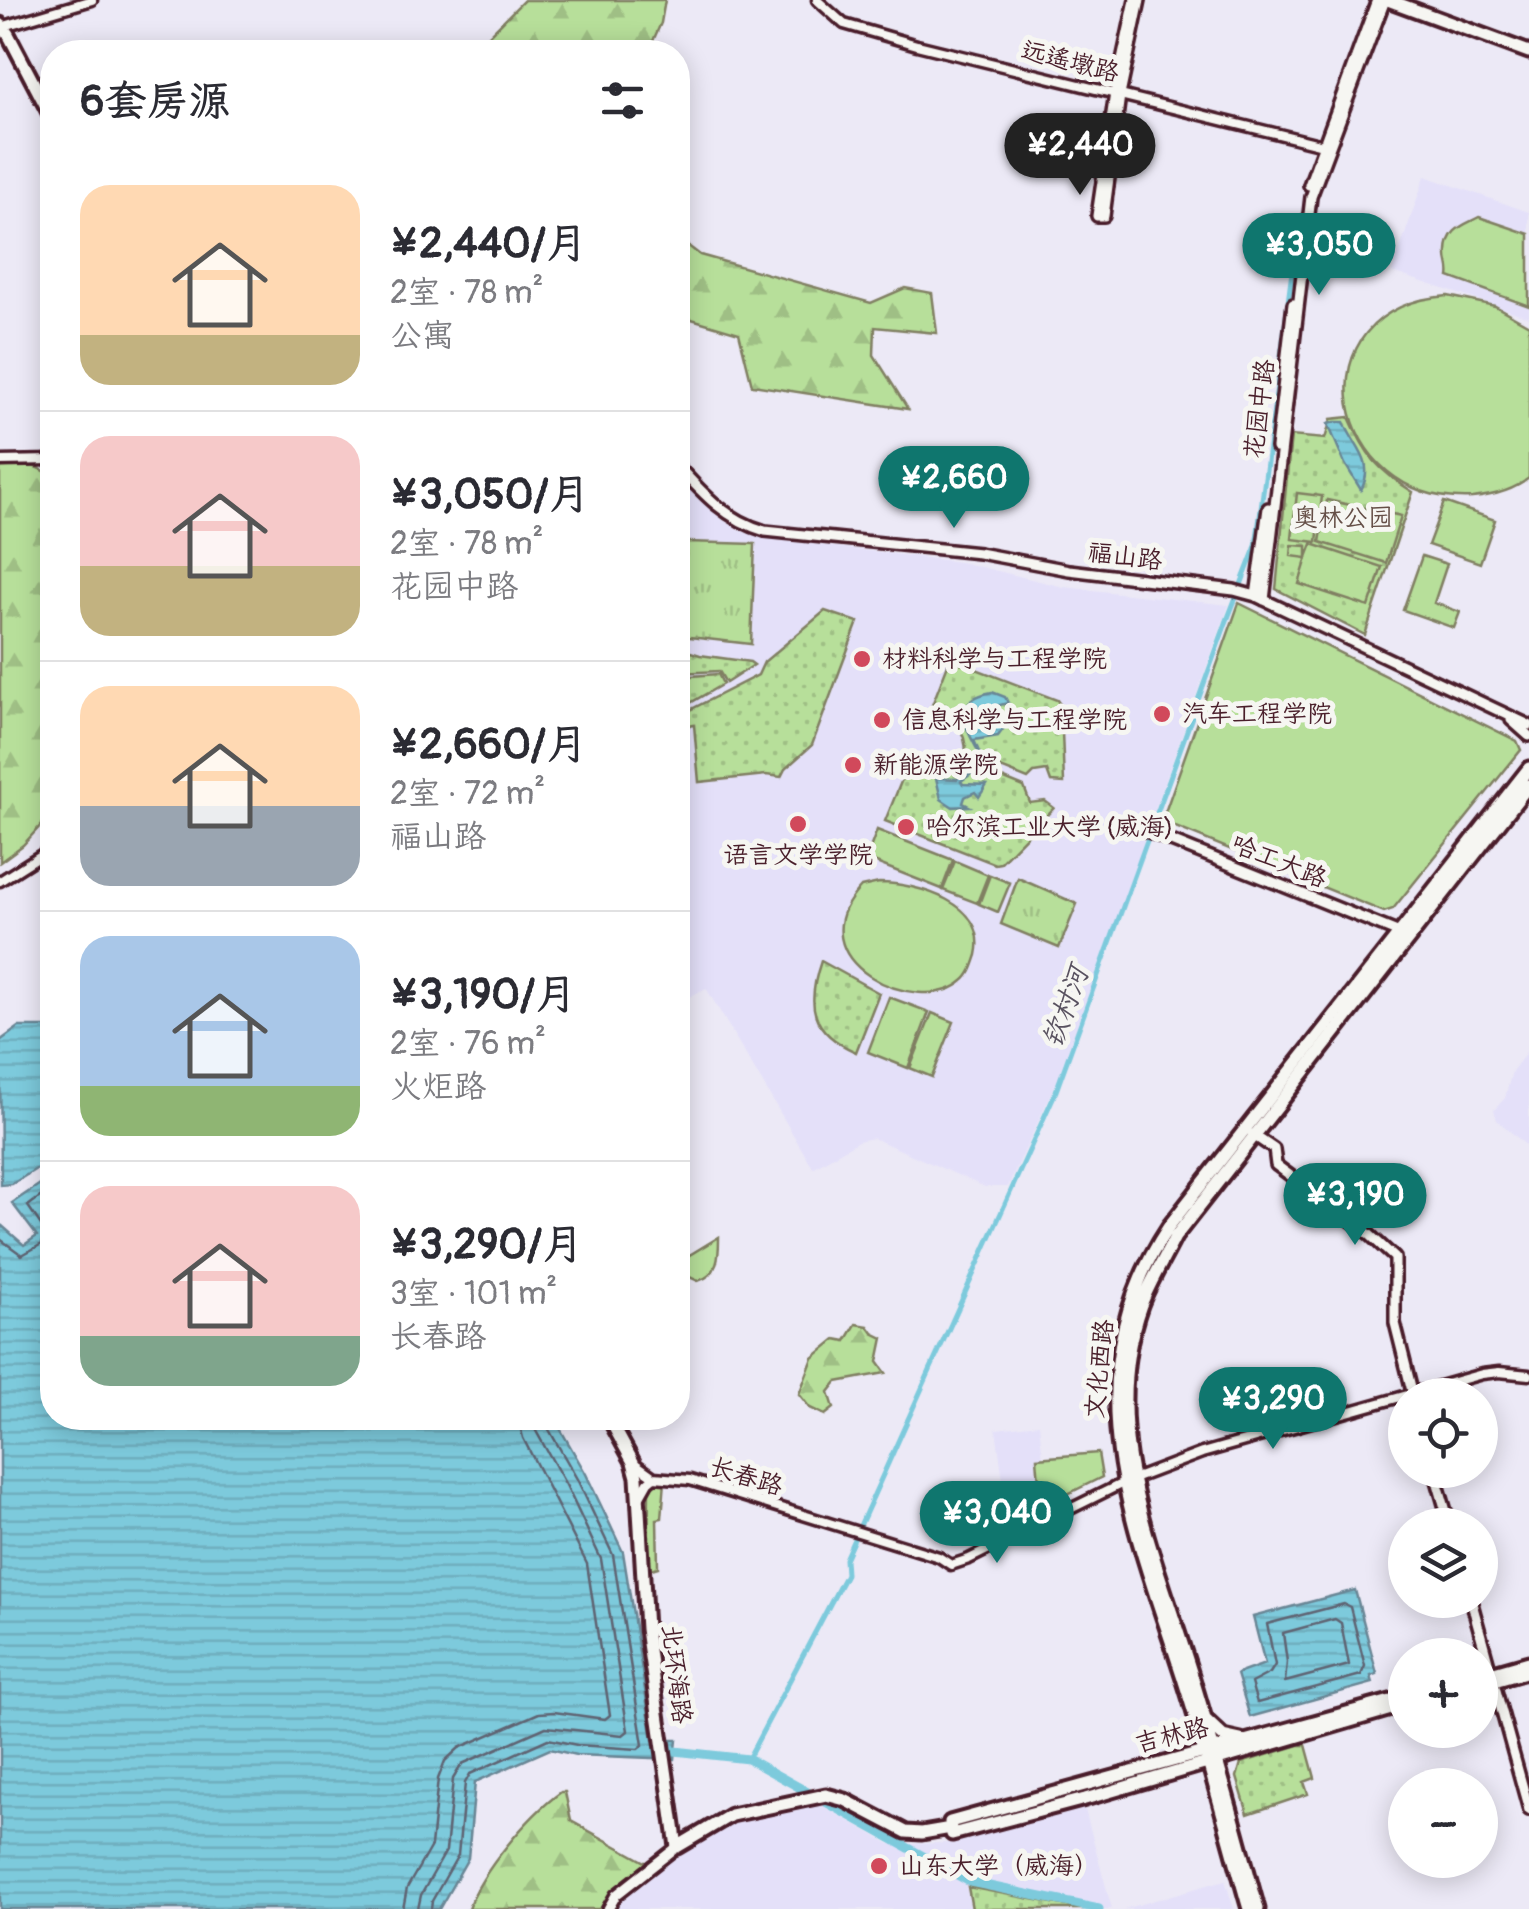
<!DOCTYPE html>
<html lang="zh">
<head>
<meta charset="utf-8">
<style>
	body { margin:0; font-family:Pangolin,"LXGW WenKai TC",sans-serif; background:#f2f2f3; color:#2b2b33; height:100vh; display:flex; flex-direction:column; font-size:38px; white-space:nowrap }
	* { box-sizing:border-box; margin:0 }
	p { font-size:32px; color:#7c7c81 }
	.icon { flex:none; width:55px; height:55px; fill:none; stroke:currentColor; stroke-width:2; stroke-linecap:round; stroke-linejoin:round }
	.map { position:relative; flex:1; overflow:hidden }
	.side { position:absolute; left:40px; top:40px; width:650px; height:1390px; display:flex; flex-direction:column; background:#fff; border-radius:40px; box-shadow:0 5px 25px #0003 }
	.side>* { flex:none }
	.fabs { position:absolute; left:1388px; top:1378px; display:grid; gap:20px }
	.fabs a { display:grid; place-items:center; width:110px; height:110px; border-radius:50%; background:#fff; box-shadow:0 5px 25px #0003; font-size:50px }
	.price { position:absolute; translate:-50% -85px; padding:0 22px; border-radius:35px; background:#0f766e; color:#fff; font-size:32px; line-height:65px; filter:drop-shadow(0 2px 5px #0008) }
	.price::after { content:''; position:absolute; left:50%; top:60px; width:30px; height:22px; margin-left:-15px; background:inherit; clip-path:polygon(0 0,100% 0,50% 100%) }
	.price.active { background:#222; color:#fff }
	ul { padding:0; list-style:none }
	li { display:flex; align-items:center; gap:30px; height:250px; padding:0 40px }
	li+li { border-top:2px solid #e1e1e2 }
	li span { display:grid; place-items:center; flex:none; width:280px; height:200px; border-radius:30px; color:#555 }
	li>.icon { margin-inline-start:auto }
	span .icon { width:120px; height:120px; fill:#fffc; stroke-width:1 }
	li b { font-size:42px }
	h2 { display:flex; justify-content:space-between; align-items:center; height:120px; padding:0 40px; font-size:42px }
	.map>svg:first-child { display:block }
</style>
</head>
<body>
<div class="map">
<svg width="1529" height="1909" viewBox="0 0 1529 1909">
	<defs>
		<pattern id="grass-tufts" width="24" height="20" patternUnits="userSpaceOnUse" patternTransform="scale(2.5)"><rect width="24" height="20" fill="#b7df9a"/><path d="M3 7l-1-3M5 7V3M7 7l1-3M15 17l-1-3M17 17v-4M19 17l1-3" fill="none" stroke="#9fbf85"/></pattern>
		<pattern id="forest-firs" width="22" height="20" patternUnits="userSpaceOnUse" patternTransform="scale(2.5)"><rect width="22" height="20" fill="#b7df9a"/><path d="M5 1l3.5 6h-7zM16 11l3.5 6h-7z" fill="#9fbf85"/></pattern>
		<pattern id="park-dots" width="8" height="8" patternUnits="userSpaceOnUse" patternTransform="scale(2.5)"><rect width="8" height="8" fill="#b7df9a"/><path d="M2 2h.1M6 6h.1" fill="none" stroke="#9fbf85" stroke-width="1.8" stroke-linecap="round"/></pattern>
		<pattern id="water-rules" width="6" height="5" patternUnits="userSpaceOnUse" patternTransform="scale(2.5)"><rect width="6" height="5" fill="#7dcadc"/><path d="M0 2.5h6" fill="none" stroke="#6eadbd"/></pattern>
	</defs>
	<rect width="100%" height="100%" fill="#ece9f6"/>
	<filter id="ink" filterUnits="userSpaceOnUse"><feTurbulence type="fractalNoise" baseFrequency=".01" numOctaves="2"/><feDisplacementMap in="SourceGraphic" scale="20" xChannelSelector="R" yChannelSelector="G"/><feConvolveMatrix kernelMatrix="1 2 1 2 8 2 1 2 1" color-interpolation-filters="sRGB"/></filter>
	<g filter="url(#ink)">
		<path fill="#e4e0f9" d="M1425,176L1529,212V317L1392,272Z
			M678,480L723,520L739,530L763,538L960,562L1064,587L1229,605L1152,818L1140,814L1132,834L1145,841L1057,1081L1008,1187H985L873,1138L858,1141L813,1168L706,988L689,997L678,998Z
			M1529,1049V1148L1497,1120L1494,1110L1505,1098L1512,1071Z
			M1039,1424L1043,1458L1098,1453L1102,1477L1009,1524L996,1429Z
			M818,1803L890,1844L949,1843L1084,1806L1112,1909H613L616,1902L642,1876L739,1817Z
			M1225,1880L1234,1909H1124Z"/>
		<path fill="url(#grass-tufts)" stroke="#807f62" stroke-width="2.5" d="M687,542L755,544L751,644L680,636Z
			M1018,878L1077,904L1059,948L1001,924Z
			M719,1237C719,1256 719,1275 698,1281L683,1274L678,1262Z
			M665,1481L662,1518L657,1519L658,1567L648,1570L649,1491L653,1483Z"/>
		<path fill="url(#forest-firs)" stroke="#807f62" stroke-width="2.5" d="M524,0H665L661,23L648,52H478L485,39Z
			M678,238L700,255L871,303L905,288L932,293L937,333L875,327L874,355L908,409L752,385L739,333L678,315Z
			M33,466L52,474V813L23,845L0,862V467Z
			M856,1324L868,1326L873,1333L883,1338L878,1362L886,1373L837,1382L829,1392L834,1408L825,1415L810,1408L799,1394L813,1358L836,1339L846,1341Z
			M561,1792H565L571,1821L647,1863L610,1894L600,1909H468C482,1871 528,1816 561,1792Z"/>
		<path fill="url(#park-dots)" stroke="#807f62" stroke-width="2.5" d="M1349,417C1366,456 1378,470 1413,492L1365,635L1276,589L1291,436L1325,439L1331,419Z
			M825,611L858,622L812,745L785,769L781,777L766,775L699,782L694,725L682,727V714L758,675L764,662Z
			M678,648L700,655L750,662L754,665L726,683L719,671L678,673Z
			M950,659L1057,700L1061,706L1064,783L1051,782L1047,771L1034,773L1028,779L966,754C966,731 954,714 932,705Z
			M718,674L723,684L678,710V677Z
			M963,762L1024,787L1030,803L1045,801L1054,808L1000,863L995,864L885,821L905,772C927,780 946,779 963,762Z
			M821,961L879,993L856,1052C810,1032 806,1005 821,961Z
			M1299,1745H1306L1315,1778L1304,1782L1308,1794L1248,1814L1237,1777L1241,1763Z
			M968,1887L1084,1909H972Z"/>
		<path fill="#b7df9a" stroke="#807f62" stroke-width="2.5" d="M1479,217L1529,234V306L1449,277C1451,267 1446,262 1447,252C1447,229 1464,225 1479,217Z
			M1448,296L1495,306L1529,325V478C1513,491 1492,496 1472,498C1331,505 1292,307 1448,296Z
			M1297,493L1322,496L1317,542L1292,539Z
			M1327,500L1401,516L1386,563L1320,542Z
			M1444,502L1495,520L1480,563L1428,545Z
			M1312,544L1382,567L1369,607L1299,584L1307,558L1291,556L1292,545L1307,546V557Z
			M1422,556L1447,564L1434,603L1460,612L1454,628L1403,610Z
			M1239,603L1517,741L1521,750L1393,909L1384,912L1168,824L1163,818Z
			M877,830L953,860L942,889L866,859Z
			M955,861L988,875L977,903L943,890Z
			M990,875L1010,883L998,912L979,904Z
			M879,883C916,883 989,903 977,955C974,964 971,975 963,981C920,1019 791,961 861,887Z
			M889,997L929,1012L908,1068L868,1052Z
			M932,1013L954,1022L932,1077L910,1068Z
			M1098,1453L1102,1477L1041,1507L1037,1458Z"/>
		<path fill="url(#water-rules)" stroke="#698695" stroke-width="2.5" d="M1335,422H1344C1355,449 1376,461 1361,490L1345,464L1328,424Z
			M992,692L1005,697L1008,703L996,706L994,715L1000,721H1009L998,736L974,740L982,759C971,735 943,701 992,692Z
			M978,768L979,769L961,781L963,784L987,785L979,797L975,792L965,797L963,803L969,806L953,807L941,799L936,778L957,779Z
			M19,1027H52V1159L12,1184L1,1185L0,1041Z
			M52,1176V1418H554L586,1474L623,1552L653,1740H677L675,1759L576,1755L550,1749L475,1782L468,1858L439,1909H0V1224L24,1245L37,1236L12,1203Z
			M1355,1590L1377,1674L1371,1676L1373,1683L1250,1717L1237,1674L1265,1664L1253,1617Z"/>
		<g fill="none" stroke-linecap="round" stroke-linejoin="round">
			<path stroke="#5e6372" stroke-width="2.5" d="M0,1239L22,1255L42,1244L45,1231L28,1206L52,1188
				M1344,1604L1350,1607L1365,1666L1361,1675L1257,1703L1251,1683L1270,1673L1275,1665L1267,1624Z
				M1335,1619L1341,1623L1349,1665L1285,1682L1287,1662L1283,1633Z
				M403,1909L407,1888L431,1846L438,1779L445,1761L459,1748L539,1713L554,1712L605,1719L610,1715L587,1564L523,1438L518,1418
				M418,1909L421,1895L446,1851L453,1779L462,1764L546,1727L623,1735L628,1731L601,1559L566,1485L536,1431L533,1418
				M431,1909L432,1901L458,1855L465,1783L470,1774L548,1739L577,1745L638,1749L643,1745L613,1555L577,1479L547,1426L546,1418"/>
			<path stroke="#7dcadc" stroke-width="5" d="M748,1759L846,1574L845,1559L1056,1091L1226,623L1256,546L1298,226"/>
			<path stroke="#7dcadc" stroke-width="9" d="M675,1751L748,1759L970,1882L1099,1909"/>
			<g stroke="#4a1f2b" stroke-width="15">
				<path id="tertiary" d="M817,0L844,24L917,45L1323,145
					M1,27L92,0
					M0,461L52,460
					M0,881L44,853L52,842
					M633,1462L654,1477L690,1480L939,1557L951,1565L969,1559L1123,1483L1202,1453L1482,1374L1499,1372L1529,1375
					M639,1498L648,1482L654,1477"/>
			</g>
			<g stroke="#4a1f2b" stroke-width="16">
				<path id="secondary" d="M1135,0L1115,93L1097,216H1104L1120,95L1140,0
					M1309,185L1377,0
					M1276,448L1293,304
					M678,466C703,494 727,520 765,531L979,553L1069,570L1234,590L1256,596L1529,725
					M1256,596L1268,508
					M1264,600L1311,197L1385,0
					M1511,720L1529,736
					M1134,826L1402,934
					M1252,1134L1274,1149L1276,1165L1369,1234L1395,1258V1323L1413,1395
					M1434,1470L1450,1525
					M1471,1600L1529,1810
					M608,1909L616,1895L677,1847"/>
			</g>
			<g stroke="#4a1f2b" stroke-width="19">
				<path id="primary" d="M1388,0L1529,52
					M0,24L8,34L52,118
					M52,458V462
					M609,1418L633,1462L637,1477L646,1629L677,1847L731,1815L826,1795L845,1800L906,1832L922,1833L951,1828
					M1480,1676L1529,1662
					M1480,1685L1529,1671
					M1206,1720L1223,1736L1241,1740
					M950,1822L1405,1697
					M952,1834L1085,1799L1405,1705
					M1249,1909C1227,1833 1208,1756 1184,1681C1134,1525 1067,1380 1169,1226L1529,768
					M1258,1909C1237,1833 1217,1757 1194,1682C1158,1560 1095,1433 1141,1305C1150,1282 1164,1259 1175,1237L1529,785"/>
			</g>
			<use href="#tertiary" stroke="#f6f6f2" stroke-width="8"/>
			<use href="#secondary" stroke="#f6f6f2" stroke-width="9"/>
			<use href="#primary" stroke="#f6f6f2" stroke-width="11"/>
		</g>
	</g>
	<g fill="#d1495b" stroke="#f6f6f2" stroke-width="4">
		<circle cx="862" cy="659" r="10"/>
		<circle cx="1162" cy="714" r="10"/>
		<circle cx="882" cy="720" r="10"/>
		<circle cx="853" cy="765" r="10"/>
		<circle cx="798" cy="824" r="10"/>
		<circle cx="906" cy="827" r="10"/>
		<circle cx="879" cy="1866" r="10"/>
	</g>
	<g text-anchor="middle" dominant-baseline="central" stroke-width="10" stroke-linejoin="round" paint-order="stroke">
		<g font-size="25" fill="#4a1f2b" stroke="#f6f6f2">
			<text transform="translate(1070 62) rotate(14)">远遥墩路</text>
			<text transform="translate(1260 409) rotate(-83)">花园中路</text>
			<text transform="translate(1125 557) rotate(7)">福山路</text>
			<text transform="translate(1279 862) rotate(22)">哈工大路</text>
			<text transform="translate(1100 1369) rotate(-84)">文化西路</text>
			<text transform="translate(746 1477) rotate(17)">长春路</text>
			<text transform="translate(676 1674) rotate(83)">北环海路</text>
			<text transform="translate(1172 1736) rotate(-14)">吉林路</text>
		</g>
		<g font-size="25" fill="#654f47" stroke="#f6f6f2">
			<text x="1343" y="518">奥林公园</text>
		</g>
		<g font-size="25" fill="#4a1f2b" stroke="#f6f6f2" text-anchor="start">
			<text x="882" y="659">材料科学与工程学院</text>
			<text x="1182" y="714">汽车工程学院</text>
			<text x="902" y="720">信息科学与工程学院</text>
			<text x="873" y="765">新能源学院</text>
			<text x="926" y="827">哈尔滨工业大学 (威海)</text>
			<text x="798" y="855" text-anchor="middle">语言文学学院</text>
			<text x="899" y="1866">山东大学（威海）</text>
		</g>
		<g font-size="28" font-style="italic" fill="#595260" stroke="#f6f6f2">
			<text transform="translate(1066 1007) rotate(-70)">钦村河</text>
		</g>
	</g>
</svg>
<div class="fabs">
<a><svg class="icon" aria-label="locate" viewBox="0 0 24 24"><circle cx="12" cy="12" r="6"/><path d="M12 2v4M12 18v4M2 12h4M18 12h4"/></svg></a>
<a><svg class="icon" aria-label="layers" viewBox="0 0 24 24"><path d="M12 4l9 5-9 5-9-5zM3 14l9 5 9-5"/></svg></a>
<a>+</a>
<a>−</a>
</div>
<b class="price active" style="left:1080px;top:198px">¥2,440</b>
<b class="price" style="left:1319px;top:298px">¥3,050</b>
<b class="price" style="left:954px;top:531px">¥2,660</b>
<b class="price" style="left:1355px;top:1248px">¥3,190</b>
<b class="price" style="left:1273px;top:1452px">¥3,290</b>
<b class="price" style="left:997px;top:1566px">¥3,040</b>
<section class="side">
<h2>6套房源<svg class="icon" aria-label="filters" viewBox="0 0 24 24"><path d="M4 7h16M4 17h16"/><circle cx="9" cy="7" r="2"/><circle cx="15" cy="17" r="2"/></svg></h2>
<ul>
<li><span style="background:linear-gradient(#ffd9b3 75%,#c2b280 0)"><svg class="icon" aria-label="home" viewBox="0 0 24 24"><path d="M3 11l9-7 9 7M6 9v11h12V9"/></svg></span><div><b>¥2,440/月</b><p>2室 · 78 m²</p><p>公寓</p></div></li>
<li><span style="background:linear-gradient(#f6c9c9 65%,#c2b280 0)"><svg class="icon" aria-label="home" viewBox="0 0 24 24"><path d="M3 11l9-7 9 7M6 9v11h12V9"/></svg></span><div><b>¥3,050/月</b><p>2室 · 78 m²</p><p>花园中路</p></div></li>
<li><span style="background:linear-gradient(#ffd9b3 60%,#9aa5b1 0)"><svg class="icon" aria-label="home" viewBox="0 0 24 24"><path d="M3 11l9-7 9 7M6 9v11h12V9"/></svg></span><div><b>¥2,660/月</b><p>2室 · 72 m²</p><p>福山路</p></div></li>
<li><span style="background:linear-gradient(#a9c7e8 75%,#8fb573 0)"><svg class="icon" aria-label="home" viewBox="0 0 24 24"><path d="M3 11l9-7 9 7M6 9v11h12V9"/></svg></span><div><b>¥3,190/月</b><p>2室 · 76 m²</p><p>火炬路</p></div></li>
<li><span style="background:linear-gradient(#f6c9c9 75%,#7fa58c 0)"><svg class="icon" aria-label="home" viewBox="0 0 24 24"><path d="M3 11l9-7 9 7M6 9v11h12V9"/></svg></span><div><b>¥3,290/月</b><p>3室 · 101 m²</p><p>长春路</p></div></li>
</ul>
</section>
</div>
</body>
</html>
